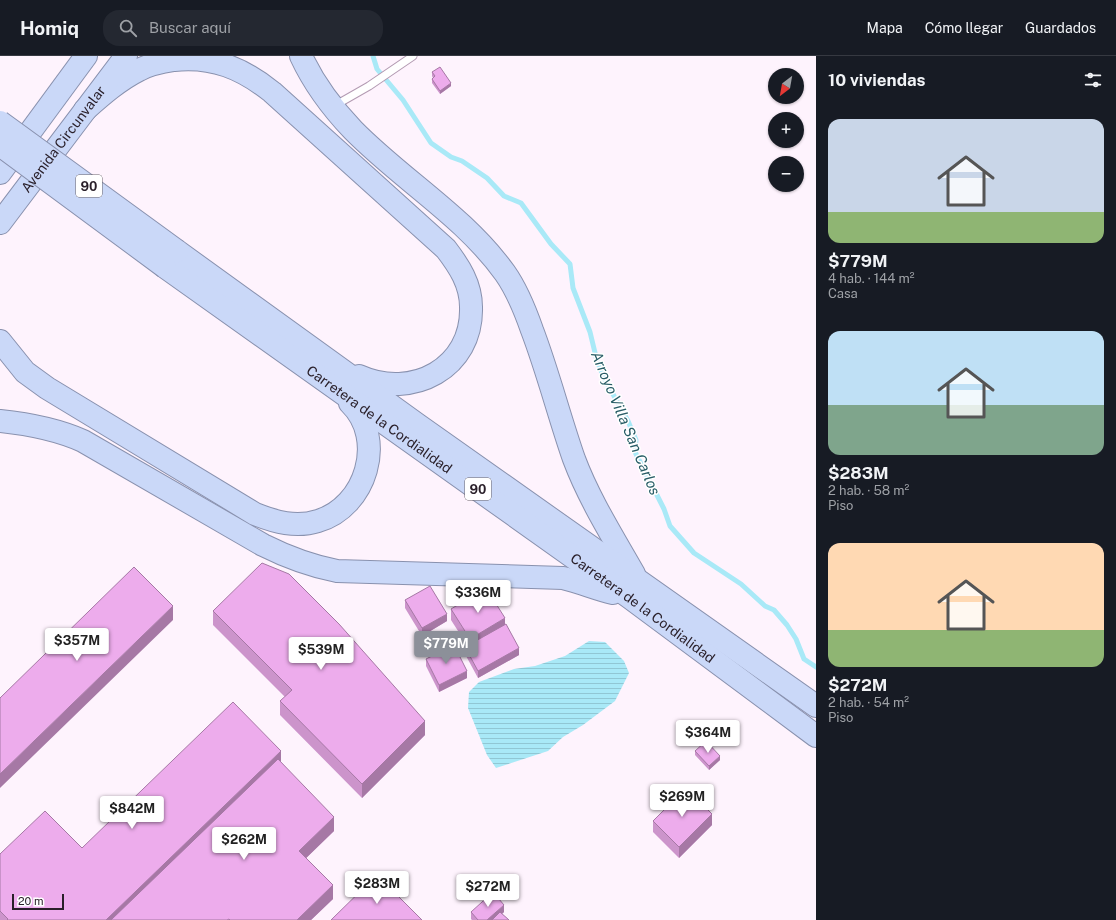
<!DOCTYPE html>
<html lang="es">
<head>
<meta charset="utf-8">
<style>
	body { margin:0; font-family:"Public Sans",sans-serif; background:#242831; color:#f1f3f6; height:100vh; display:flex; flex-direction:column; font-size:15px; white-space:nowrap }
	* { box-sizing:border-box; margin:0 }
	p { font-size:13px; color:#9ea1a6 }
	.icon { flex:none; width:22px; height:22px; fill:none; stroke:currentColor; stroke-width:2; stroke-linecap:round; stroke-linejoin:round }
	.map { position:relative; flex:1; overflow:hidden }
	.panel { display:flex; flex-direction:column; background:#171b24; width:300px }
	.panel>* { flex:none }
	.needle { width:26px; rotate:211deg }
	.buttons { position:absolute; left:768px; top:12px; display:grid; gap:8px }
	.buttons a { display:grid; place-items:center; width:36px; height:36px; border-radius:50%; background:#171b24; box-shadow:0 1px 3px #0004; font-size:20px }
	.scale { position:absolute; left:12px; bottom:10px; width:52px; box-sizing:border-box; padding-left:4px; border:2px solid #291f29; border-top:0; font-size:11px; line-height:14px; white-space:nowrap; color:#291f29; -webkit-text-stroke:3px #fff; paint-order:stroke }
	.price { position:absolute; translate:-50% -34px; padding:0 9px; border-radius:4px; background:#fff; color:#222; font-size:13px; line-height:26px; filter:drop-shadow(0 1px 2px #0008) }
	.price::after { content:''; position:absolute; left:50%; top:24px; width:12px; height:9px; margin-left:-6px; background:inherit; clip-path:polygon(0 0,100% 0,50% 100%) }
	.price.active { background:#8c9099; color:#fff }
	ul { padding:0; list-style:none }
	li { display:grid; align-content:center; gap:8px; height:212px; padding:0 12px }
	li span { display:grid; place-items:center; height:124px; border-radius:12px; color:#555 }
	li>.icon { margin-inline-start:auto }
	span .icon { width:72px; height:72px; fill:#fffc; stroke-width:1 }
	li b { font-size:17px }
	h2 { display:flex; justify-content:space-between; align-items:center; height:48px; padding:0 12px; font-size:17px }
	header { display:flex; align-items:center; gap:24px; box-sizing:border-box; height:56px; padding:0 20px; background:#171b24; border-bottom:1px solid #363941 }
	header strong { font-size:19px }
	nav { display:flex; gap:22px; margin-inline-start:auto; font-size:14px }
	.search { width:280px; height:36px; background:#242831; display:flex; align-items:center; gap:10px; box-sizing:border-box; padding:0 14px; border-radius:16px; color:#9ea1a6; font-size:15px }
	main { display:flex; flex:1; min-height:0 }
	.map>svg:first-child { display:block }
</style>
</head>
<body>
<header>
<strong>Homiq</strong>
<div class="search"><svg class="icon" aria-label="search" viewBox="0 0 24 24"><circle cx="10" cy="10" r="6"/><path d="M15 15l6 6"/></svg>Buscar aquí</div>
<nav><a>Mapa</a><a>Cómo llegar</a><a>Guardados</a></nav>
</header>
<main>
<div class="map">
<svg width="816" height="864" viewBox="0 0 816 864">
	<defs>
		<pattern id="water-rules" width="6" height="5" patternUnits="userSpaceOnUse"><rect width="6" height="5" fill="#a9e9f7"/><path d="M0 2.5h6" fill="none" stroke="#91c7d4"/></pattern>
	</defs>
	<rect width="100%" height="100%" fill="#fef3fd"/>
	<path fill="url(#water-rules)" d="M589,585L605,586L624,605L629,617L615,645L583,669L563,681L548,695L496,712L487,699L468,652L469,636L479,626L514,613L535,610L565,600Z"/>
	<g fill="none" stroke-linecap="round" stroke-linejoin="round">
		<path stroke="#a9e9f7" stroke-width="5" d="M373,0L377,13L403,44L431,87L451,101L462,105L487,122L504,140L521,147L551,188L570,208L573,232L590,276L597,305L604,322L628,365L636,384L635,396L664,453L670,470L694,497L741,528L765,550L774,554L787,569L796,583L804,603L816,611"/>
		<g stroke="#b49bb3" stroke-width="9">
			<path id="service" d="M334,50L369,30L413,0"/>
		</g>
		<g stroke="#8991ae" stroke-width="24">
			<g id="trunk">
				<path d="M301,0C314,28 332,52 353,74C402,124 464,160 505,217C517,234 525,254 532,274C548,316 559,360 574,403C589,443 613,481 634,518"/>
				<path d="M85,54C102,39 119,24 139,14C150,8 161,6 174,4C213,0 242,12 272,36L446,193C459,210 471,228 471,251C473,312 412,344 359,320"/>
				<path d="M0,117L86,0"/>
				<path id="s1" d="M0,167L126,0"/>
				<path d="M177,195L418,369L816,650"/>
				<path id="s2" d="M165,211L629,541L816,680"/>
				<path d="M0,285L25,316L47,332L255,458C275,466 296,472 318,465C366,451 387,383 350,347"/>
				<path d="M0,365C29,368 56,373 83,385L263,489C287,501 311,510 337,515L563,522C580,526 596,533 613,537"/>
			</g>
		</g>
		<use href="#service" stroke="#fff" stroke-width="7"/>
		<use href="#trunk" stroke="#cad8f8" stroke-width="22"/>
		<g stroke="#8991ae" stroke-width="24" stroke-linecap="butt">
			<path id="trunk-bridge" d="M0,66L177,195
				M0,89L165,211"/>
		</g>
		<use href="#trunk-bridge" stroke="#cad8f8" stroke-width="22"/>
	</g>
	<path fill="#cc94cb" d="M432,16L451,30L440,38L432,27V23L433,22L432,20Z
		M405,544L447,565L422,580L405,552Z
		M451,553L505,569L519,599L478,622L465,598V591L467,589L451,564Z
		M213,555L425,679L362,742L280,659V645L285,641L213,569Z
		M426,603L467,622L439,636L426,610Z
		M695,695L720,704L709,714L695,699Z
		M281,706L334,775L306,802L333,843L311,864H0V798L82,792Z
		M653,765L712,769L679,802L653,776Z
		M471,856H504L502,858L509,864H472L471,863Z"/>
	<path fill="#a678a5" d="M451,27V30L440,38V35Z
		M173,550V564L0,732V718Z
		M447,558V565L422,580V572Z
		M505,562V573L470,594V583Z
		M519,592V599L478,622V615Z
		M467,615V622L439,636V629Z
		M425,665V679L362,742V728Z
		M281,695V709L120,864H106Z
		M720,700V704L709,714V710Z
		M712,758V769L679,802V791Z
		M334,761V775L299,809V795Z
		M333,829V843L311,864H297Z
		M504,849V856L495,864H487Z"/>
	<path fill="#edacec" stroke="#a678a5" d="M440,11L451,27L440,35L432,23L435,20L432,16Z
		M262,507L289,518L339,568L425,665L362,728L280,645L292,634L213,555Z
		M134,511L173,550L0,718V642Z
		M430,530L447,558L422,572L405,544Z
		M486,532L505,562L470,583L451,553Z
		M506,568L519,592L478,615L465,591Z
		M454,589L467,615L439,629L426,603Z
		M233,646L281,695L106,864H7L8,863L0,855V798L45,755L82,792Z
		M706,685L720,700L709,710L695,695Z
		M278,703L334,761L299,795L333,829L297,864H230L229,863L227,864H111Z
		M686,732L712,758L679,791L653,765Z
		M377,819L422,864H331Z
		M493,836L504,849L487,864H478L471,856Z
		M500,856L509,864H492Z"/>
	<g text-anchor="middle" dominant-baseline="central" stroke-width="3" stroke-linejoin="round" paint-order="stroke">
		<g fill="#fff" stroke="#696269" stroke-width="1">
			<rect x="76" y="119" width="26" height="22" rx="3"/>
			<rect x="465" y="422" width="26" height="22" rx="3"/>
		</g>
		<g font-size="13" font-weight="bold" fill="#291f29">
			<text x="89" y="130">90</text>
			<text x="478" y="433">90</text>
		</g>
		<g font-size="14" fill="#291f29" stroke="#fff">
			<text stroke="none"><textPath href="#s1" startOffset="105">Avenida Circunvalar</textPath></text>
			<text stroke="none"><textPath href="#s2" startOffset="263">Carretera de la Cordialidad</textPath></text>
			<text stroke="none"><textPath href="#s2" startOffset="587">Carretera de la Cordialidad</textPath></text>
		</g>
		<g font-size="15" font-style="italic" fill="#285c66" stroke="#fff">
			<text transform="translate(626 367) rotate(67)">Arroyo Villa San Carlos</text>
		</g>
	</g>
</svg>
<div class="buttons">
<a><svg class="needle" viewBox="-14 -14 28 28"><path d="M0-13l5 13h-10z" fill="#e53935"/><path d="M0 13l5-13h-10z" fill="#9ea1a6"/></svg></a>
<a>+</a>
<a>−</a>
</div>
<div class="scale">20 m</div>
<b class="price" style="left:478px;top:558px">$336M</b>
<b class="price" style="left:77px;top:606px">$357M</b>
<b class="price active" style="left:446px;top:609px">$779M</b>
<b class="price" style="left:321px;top:615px">$539M</b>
<b class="price" style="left:708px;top:698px">$364M</b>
<b class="price" style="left:682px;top:762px">$269M</b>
<b class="price" style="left:132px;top:774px">$842M</b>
<b class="price" style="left:244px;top:805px">$262M</b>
<b class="price" style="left:377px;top:849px">$283M</b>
<b class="price" style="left:488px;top:852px">$272M</b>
</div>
<section class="panel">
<h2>10 viviendas<svg class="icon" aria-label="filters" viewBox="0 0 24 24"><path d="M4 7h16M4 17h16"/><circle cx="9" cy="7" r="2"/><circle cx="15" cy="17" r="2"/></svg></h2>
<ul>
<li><span style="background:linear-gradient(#c9d6e8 75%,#8fb573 0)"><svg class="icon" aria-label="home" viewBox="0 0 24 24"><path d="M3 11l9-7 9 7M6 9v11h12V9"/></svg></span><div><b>$779M</b><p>4 hab. · 144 m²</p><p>Casa</p></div></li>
<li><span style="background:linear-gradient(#bfe0f5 60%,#7fa58c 0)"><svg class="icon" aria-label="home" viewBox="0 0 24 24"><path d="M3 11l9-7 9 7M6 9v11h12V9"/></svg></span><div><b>$283M</b><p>2 hab. · 58 m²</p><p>Piso</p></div></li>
<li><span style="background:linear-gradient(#ffd9b3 70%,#8fb573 0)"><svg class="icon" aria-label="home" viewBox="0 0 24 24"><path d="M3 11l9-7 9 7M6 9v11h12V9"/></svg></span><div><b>$272M</b><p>2 hab. · 54 m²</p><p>Piso</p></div></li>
</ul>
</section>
</main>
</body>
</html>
